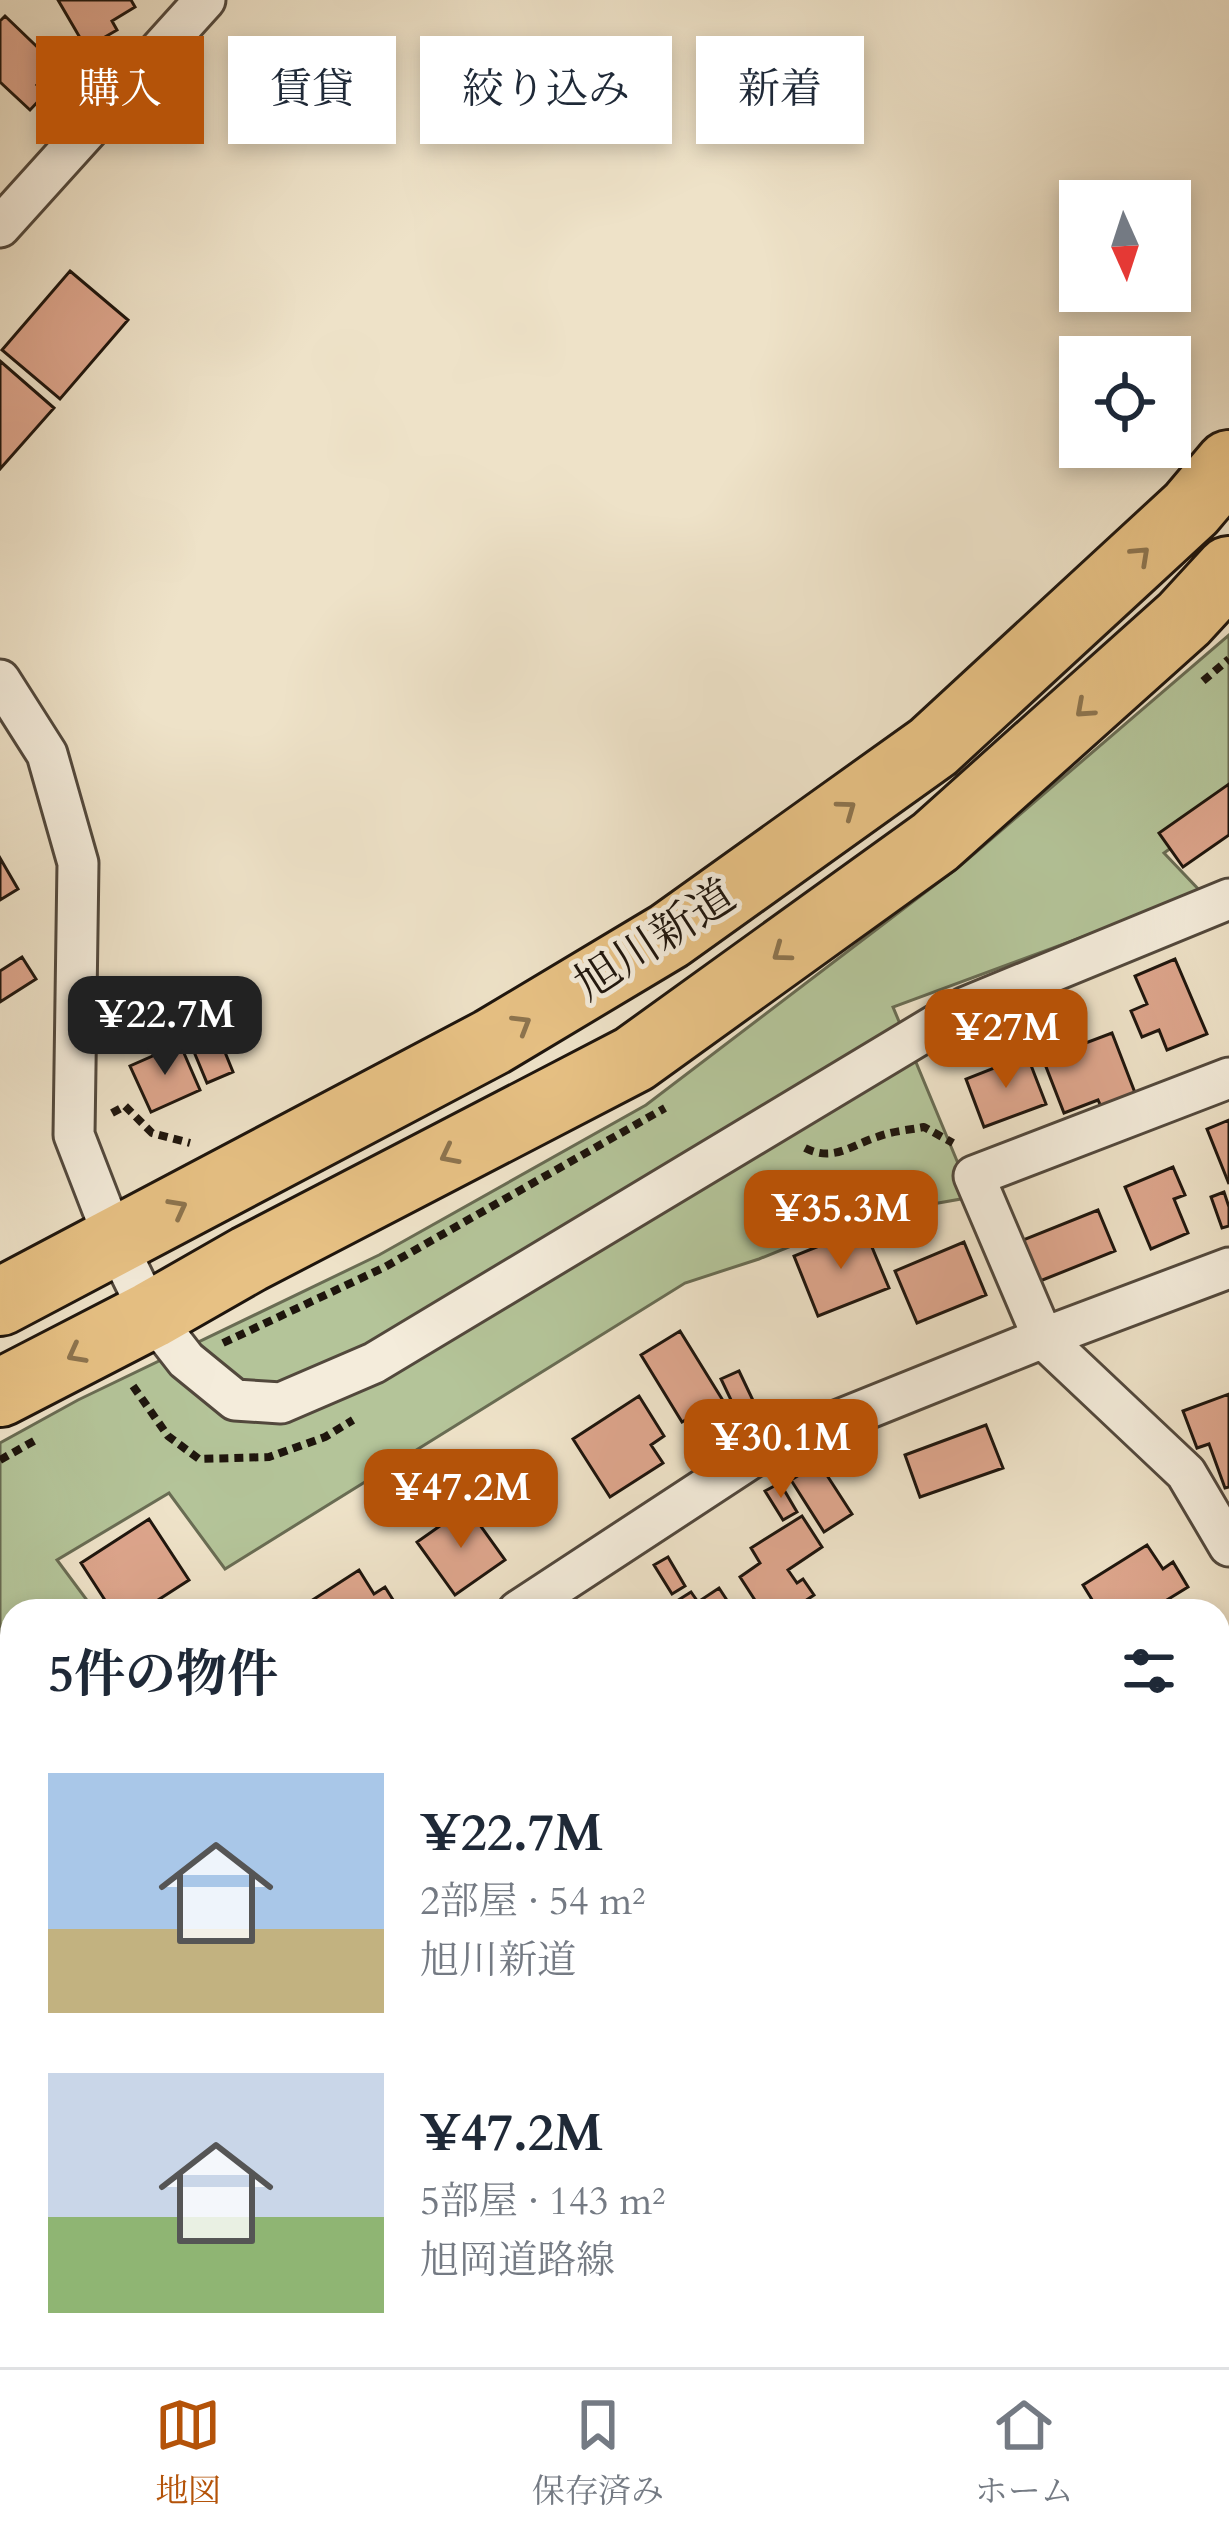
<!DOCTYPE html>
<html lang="ja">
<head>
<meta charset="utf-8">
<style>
	body { margin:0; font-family:Cardo,"Noto Serif JP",serif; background:#f6f6f7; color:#1f2937; height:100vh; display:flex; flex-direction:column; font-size:45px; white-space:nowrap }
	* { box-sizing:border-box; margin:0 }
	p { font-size:39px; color:#747a83 }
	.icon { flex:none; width:66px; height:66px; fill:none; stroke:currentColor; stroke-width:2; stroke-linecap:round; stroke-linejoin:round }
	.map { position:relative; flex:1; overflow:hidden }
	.drawer { position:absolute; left:0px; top:1599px; width:1230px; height:768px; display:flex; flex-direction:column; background:#fff; border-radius:36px 36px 0 0; box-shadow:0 6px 18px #0003 }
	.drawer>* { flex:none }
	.hud { position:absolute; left:36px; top:36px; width:1158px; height:108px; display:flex; gap:24px }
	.needle { width:78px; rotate:177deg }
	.fabs { position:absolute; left:1059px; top:180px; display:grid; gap:24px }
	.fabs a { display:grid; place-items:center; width:132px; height:132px; border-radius:0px; background:#fff; box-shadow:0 6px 18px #0003; font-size:60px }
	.price { position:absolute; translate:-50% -102px; padding:0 27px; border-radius:24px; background:#b45309; color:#fff; font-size:39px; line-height:78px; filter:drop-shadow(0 3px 6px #0008) }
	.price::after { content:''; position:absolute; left:50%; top:72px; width:36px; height:27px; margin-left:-18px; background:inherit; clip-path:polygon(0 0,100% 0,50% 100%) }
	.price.current { background:#222; color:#fff }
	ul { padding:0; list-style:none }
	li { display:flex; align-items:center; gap:36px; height:300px; padding:0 48px }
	li span { display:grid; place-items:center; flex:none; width:336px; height:240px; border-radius:0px; color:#555 }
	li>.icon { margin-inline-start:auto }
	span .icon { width:144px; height:144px; fill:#fffc; stroke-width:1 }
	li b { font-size:51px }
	h2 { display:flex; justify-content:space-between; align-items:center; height:144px; padding:0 48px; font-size:51px }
	.tag { padding:0 42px; border-radius:0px; background:#fff; box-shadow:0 6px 18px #0003; font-size:42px; line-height:108px }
	.tag.current { background:#b45309; color:#fff }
	.dock { display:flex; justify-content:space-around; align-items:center; height:168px; border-top:3px solid #e0e1e3; background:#fff; font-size:33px; color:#747a83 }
	.dock a { display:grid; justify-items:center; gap:6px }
	.dock .current { color:#b45309 }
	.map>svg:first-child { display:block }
</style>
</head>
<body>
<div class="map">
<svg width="1229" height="2367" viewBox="0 0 1229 2367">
	<rect width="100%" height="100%" fill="#eee2c8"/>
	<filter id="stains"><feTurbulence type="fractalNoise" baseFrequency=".00167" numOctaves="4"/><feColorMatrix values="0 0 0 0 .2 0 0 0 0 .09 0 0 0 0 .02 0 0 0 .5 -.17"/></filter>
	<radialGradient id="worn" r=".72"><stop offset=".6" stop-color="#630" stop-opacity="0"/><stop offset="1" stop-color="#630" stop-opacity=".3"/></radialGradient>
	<path fill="#b4c499" stroke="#696c53" stroke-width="3" d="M1229,635V806L1164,853L1202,893L893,1007L972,1197L865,1216L759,1259L685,1283L225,1569L169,1493L57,1560L95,1611H12V1677L0,1667V1443L78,1400L379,1255L646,1105L961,865Z"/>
	<path fill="#dda58c" stroke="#1e150d" stroke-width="3" d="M58,0H131L135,7L112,21L117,30L86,48Z
		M5,16L56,65L37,85L46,93L30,110L0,82V21Z
		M70,271L128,320L60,399L2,350Z
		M0,361L54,408L0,469Z
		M1229,784V835L1183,867L1159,833Z
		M0,858L18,889L0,900Z
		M22,957L36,979L0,1002V971Z
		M1175,959L1207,1034L1167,1050L1159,1030L1142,1037L1131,1011L1147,1004L1135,976Z
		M1112,1033L1137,1098L1103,1111L1098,1100L1064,1113L1043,1059Z
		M218,1035L233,1072L207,1083L192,1047Z
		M180,1044L200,1090L151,1112L130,1066Z
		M1027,1055L1046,1104L984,1127L966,1079Z
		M1229,1120V1184L1207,1129Z
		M1173,1167L1185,1195L1174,1199L1188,1233L1151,1249L1125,1187Z
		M1224,1192L1229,1207V1226L1222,1228L1211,1197Z
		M1098,1210L1115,1251L1040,1281L1023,1240Z
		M864,1228L889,1288L818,1316L794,1256Z
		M964,1242L986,1295L917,1323L895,1271Z
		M680,1331L722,1399L682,1422L641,1355Z
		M739,1371L759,1413L741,1421L721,1379Z
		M1229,1394V1487L1225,1488L1209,1444L1197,1448L1183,1411Z
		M639,1396L664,1436L651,1445L663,1463L610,1497L573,1439Z
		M986,1425L1003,1468L920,1497L905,1455Z
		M819,1463L852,1514L824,1532L791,1480Z
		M780,1483L797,1512L783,1520L765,1491Z
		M467,1507L505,1560L455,1595L417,1542Z
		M802,1516L822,1547L788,1570L797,1583L803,1579L814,1595L790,1611H762L740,1577L760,1563L751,1548Z
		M149,1519L189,1580L141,1611H112L81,1563Z
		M1147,1545L1163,1569L1173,1562L1188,1587L1149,1611H1099L1083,1585Z
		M668,1557L685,1586L672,1594L654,1565Z
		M359,1570L374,1594L385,1587L400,1611H317L311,1601Z
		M719,1588L734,1611H661L691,1592L698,1602Z
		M4,1677L12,1690V1730L0,1737V1679Z
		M12,2094V2150L0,2132V2102Z"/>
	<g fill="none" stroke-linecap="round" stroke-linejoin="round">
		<g stroke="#52483c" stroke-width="45">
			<path id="minor" d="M0,227L205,0
				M0,680L47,754L78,863L74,1135L115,1241L151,1315L186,1360L235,1400L281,1403L374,1363L966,1007L1229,899
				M1229,1078L974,1176L1043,1338L1186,1473L1229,1546
				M518,1611L762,1451L1043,1338L1229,1268
				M1218,1892L1229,1895
				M0,1951L12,1943
				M193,2367L206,2355"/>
		</g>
		<g stroke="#1e150d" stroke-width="72">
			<path id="trunk" d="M0,1302L492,1042L669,936L933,747L1191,509L1229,464
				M0,1393L151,1315L249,1259L634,1059L935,842L1184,619L1229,570"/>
		</g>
		<path stroke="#1e150d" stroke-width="8" stroke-dasharray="9 6" stroke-linecap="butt" d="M1203,681L1229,659
			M112,1113L125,1106L152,1133L190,1143
			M805,1148C833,1162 850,1146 877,1137C892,1131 909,1130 924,1127L953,1143
			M223,1343L385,1267L665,1108
			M133,1386L168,1436L199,1459L269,1457L325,1437L353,1420
			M0,1460L34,1441"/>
		<use href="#minor" stroke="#f4ecdb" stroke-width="39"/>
		<use href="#trunk" stroke="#e7c184" stroke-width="66"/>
	</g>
	<defs><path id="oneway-chevron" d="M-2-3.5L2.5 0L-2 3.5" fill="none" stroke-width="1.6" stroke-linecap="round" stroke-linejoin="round" transform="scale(3)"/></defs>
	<g stroke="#8d744e">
		<use href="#oneway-chevron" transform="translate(1141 555) rotate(-43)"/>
		<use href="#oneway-chevron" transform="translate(1084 709) rotate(138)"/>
		<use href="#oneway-chevron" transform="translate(847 809) rotate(-36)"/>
		<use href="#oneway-chevron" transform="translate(781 953) rotate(144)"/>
		<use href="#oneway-chevron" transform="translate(522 1024) rotate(-31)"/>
		<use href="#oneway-chevron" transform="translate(449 1155) rotate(153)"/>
		<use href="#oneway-chevron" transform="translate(178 1208) rotate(-28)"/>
		<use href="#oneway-chevron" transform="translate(76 1354) rotate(152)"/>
	</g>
	<g text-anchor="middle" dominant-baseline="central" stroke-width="10" stroke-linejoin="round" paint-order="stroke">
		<g font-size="45" fill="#1e150d" stroke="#f4ecdb">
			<text transform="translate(655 940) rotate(-33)">旭川新道</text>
		</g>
	</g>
	<rect width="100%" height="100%" filter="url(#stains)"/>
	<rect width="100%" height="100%" fill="url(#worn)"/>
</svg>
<div class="fabs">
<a><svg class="needle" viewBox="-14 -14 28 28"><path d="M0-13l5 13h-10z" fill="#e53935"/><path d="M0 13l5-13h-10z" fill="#747a83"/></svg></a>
<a><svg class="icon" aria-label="locate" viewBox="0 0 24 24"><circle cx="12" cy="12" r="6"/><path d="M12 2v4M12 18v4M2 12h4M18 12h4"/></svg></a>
</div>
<b class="price current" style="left:165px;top:1078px">¥22.7M</b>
<b class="price" style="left:1006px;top:1091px">¥27M</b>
<b class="price" style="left:841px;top:1272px">¥35.3M</b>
<b class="price" style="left:781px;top:1501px">¥30.1M</b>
<b class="price" style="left:461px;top:1551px">¥47.2M</b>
<div class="hud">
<a class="tag current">購入</a>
<a class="tag">賃貸</a>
<a class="tag">絞り込み</a>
<a class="tag">新着</a>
</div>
<section class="drawer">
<h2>5件の物件<svg class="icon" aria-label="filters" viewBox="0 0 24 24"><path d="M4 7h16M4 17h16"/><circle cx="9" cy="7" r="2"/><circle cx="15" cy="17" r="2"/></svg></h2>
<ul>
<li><span style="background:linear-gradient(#a9c7e8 65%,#c2b280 0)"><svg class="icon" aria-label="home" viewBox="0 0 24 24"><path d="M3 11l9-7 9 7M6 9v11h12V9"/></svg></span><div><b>¥22.7M</b><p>2部屋 · 54 m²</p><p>旭川新道</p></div></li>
<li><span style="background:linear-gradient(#c9d6e8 60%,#8fb573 0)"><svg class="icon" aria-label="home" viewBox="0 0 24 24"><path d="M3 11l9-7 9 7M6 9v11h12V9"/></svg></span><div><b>¥47.2M</b><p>5部屋 · 143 m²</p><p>旭岡道路線</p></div></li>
</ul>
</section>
</div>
<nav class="dock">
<a class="current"><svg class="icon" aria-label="map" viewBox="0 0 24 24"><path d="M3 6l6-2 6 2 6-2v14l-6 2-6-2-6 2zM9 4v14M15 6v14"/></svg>地図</a>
<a><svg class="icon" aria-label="saved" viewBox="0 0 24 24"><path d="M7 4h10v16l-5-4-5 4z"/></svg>保存済み</a>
<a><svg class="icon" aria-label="home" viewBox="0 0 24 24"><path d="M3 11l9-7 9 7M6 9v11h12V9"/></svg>ホーム</a>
</nav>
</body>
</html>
